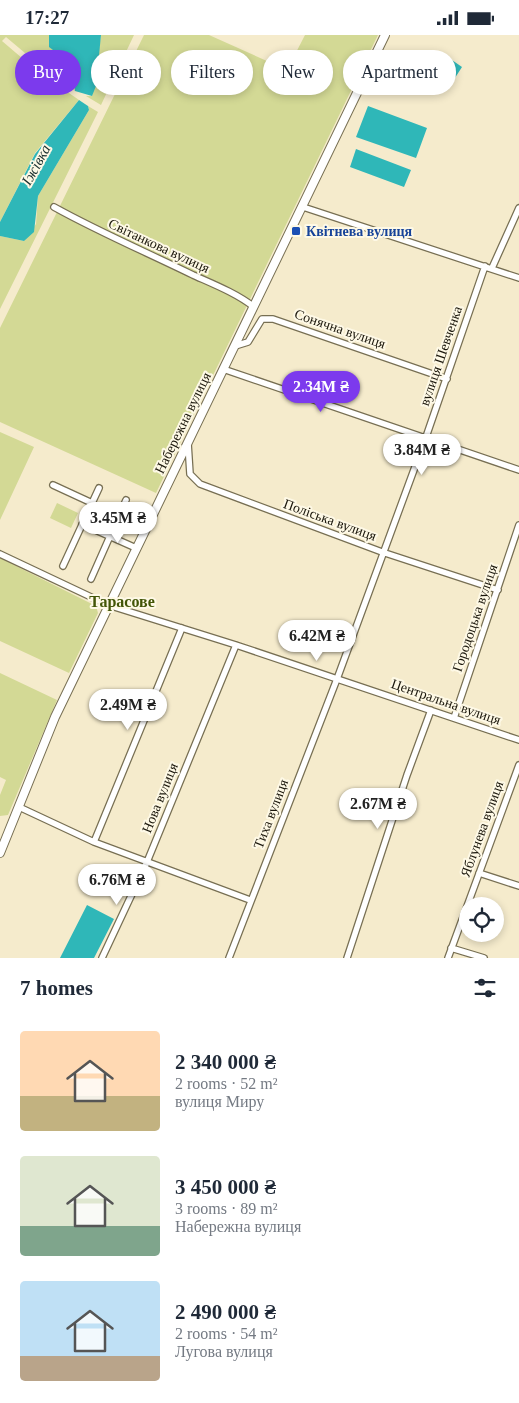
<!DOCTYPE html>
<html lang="en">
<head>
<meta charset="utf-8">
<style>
	body { margin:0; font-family:Georgia,serif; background:#f2f2f3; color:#1f2937; height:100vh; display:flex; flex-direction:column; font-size:19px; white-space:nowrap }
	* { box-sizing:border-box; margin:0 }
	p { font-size:16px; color:#747a83 }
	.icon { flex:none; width:28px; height:28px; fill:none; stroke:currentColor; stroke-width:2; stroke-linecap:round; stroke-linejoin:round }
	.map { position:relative; height:923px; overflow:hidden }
	.side { display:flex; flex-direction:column; background:#fff; flex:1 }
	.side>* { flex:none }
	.guide { position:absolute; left:15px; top:15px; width:490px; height:45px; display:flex; gap:10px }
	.buttons { position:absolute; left:459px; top:862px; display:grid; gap:10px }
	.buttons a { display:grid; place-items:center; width:45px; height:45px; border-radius:50%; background:#fff; box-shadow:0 2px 8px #0003; font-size:25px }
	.price { position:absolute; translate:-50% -42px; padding:0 11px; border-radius:18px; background:#fff; color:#222; font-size:16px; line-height:32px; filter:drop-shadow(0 1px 2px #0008) }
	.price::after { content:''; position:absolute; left:50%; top:30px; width:15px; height:11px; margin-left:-8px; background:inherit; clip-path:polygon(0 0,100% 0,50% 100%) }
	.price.on { background:#7c3aed; color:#fff }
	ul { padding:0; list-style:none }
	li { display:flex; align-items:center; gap:15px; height:125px; padding:0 20px }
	li span { display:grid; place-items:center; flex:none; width:140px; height:100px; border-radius:5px; color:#555 }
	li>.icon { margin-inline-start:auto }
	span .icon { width:60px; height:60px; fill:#fffc; stroke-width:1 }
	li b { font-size:21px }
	h2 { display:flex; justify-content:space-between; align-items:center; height:60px; padding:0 20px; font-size:21px }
	.chip { padding:0 18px; border-radius:22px; background:#fff; box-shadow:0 2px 8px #0003; font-size:18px; line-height:45px }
	.chip.on { background:#7c3aed; color:#fff }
	.status { display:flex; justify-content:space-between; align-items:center; height:35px; padding:0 25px; background:#fff; direction:ltr }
	.status svg { height:14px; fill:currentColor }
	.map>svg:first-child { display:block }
</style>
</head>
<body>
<div class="status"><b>17:27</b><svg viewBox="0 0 49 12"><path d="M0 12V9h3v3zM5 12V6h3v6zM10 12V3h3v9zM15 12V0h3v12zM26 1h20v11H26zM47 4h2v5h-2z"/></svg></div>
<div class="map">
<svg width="519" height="923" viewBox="0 0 519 923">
	<rect width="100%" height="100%" fill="#f5ebcc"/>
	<path fill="#d3d995" d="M0,0H49L50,12L73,29L75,56L38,29L6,2L2,6L36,35L79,65L35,118L0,187Z
		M101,0H134L101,70L86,61H92Z
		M144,0H209L287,35L305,0H378L156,458L0,387V293Z
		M88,71L98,77L0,274V201L24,206L36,189L38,161L89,75Z
		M0,397L34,412L0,485Z
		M57,468L78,478L71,493L50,483Z
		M0,523L96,571L98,578L69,638L0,606Z
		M0,638L57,665L8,780L0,781V760L6,745L0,742Z"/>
	<path fill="#2fb7b8" d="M49,0H101L96,51L92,61L75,56L73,30L49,12Z
		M449,23L462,32L451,49L437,41Z
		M79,65L88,71L89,75L38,161L34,197L24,206L0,201V187L35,119Z
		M368,71L427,93L416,123L356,102Z
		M356,114L411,135L404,152L350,132Z
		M87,870L114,884L94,923H60Z"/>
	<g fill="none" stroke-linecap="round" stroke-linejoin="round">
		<g stroke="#776f53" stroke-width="8">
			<path id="street" d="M54,172C99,197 146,217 193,240C213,249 236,258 254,272
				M303,172L519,243
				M492,233L519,173
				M235,311L248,307L262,284H273L447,344
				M223,334L519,435
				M188,408L190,439L200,449L382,517L498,555
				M53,450L92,468
				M82,489L136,513
				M0,519L108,570L236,610L519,705
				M63,531L99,453
				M91,544L126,465
				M454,683L519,490
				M19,772L94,807L250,865
				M94,807L182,593
				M479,838L519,851
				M451,913L484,923
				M102,923L147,827L236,610
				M229,923L337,644L426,402L485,231
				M347,923L407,740L431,675
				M448,923L519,730"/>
		</g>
		<g stroke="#776f53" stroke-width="10">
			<path id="secondary" d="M0,818L55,682L385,0"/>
		</g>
		<use href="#street" stroke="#fff" stroke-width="5.5"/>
		<use href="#secondary" stroke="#fff" stroke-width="8"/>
	</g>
	<rect fill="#1a4fb4" stroke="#fef9e6" stroke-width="2" x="291" y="191" width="10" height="10" rx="2.5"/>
	<g text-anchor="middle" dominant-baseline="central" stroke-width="4" stroke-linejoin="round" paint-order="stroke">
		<g font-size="14" font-weight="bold" fill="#164399" stroke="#fef9e6" text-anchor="start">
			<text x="306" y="196">Квітнева вулиця</text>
		</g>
		<g font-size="14" fill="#1a160b" stroke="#fef9e6">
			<text transform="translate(159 211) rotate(25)">Світанкова вулиця</text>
			<text transform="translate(340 294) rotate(19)">Сонячна вулиця</text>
			<text transform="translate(441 321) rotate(-71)">вулиця Шевченка</text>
			<text transform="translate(183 388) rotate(-64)">Набережна вулиця</text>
			<text transform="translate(330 485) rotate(20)">Поліська вулиця</text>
			<text transform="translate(475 583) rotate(-71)">Городоцька вулиця</text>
			<text transform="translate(446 667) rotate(19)">Центральна вулиця</text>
			<text transform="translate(160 763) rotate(-68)">Нова вулиця</text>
			<text transform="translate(271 779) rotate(-69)">Тиха вулиця</text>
			<text transform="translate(482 794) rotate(-70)">Яблунева вулиця</text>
		</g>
		<g font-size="15" font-style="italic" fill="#192f2f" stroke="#fef9e6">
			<text transform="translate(36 130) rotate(-61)">Іжівка</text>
		</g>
		<g font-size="16" font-weight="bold" fill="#435608" stroke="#fef9e6">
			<text x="122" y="566">Тарасове</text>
		</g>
	</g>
</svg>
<div class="buttons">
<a><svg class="icon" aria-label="locate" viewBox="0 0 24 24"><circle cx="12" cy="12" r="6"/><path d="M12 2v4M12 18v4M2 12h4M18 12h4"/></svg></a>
</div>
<b class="price on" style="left:321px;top:378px">2.34M ₴</b>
<b class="price" style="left:422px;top:441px">3.84M ₴</b>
<b class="price" style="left:118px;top:509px">3.45M ₴</b>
<b class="price" style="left:317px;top:627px">6.42M ₴</b>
<b class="price" style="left:128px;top:696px">2.49M ₴</b>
<b class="price" style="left:378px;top:795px">2.67M ₴</b>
<b class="price" style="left:117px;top:871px">6.76M ₴</b>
<div class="guide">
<a class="chip on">Buy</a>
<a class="chip">Rent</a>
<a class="chip">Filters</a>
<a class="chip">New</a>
<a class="chip">Apartment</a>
</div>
</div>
<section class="side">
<h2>7 homes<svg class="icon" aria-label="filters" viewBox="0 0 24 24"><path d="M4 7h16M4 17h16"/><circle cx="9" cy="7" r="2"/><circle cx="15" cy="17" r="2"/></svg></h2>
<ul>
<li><span style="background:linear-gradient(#ffd9b3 65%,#c2b280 0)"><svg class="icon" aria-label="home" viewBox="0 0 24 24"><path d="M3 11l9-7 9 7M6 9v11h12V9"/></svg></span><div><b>2 340 000 ₴</b><p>2 rooms · 52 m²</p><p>вулиця Миру</p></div></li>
<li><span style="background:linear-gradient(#dfe7d0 70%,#7fa58c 0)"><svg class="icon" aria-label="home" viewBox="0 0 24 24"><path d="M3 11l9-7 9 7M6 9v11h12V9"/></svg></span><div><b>3 450 000 ₴</b><p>3 rooms · 89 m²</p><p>Набережна вулиця</p></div></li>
<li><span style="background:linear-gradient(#bfe0f5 75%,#b9a48a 0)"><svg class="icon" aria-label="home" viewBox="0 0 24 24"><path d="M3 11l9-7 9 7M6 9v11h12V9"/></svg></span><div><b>2 490 000 ₴</b><p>2 rooms · 54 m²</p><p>Лугова вулиця</p></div></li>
</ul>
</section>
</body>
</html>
